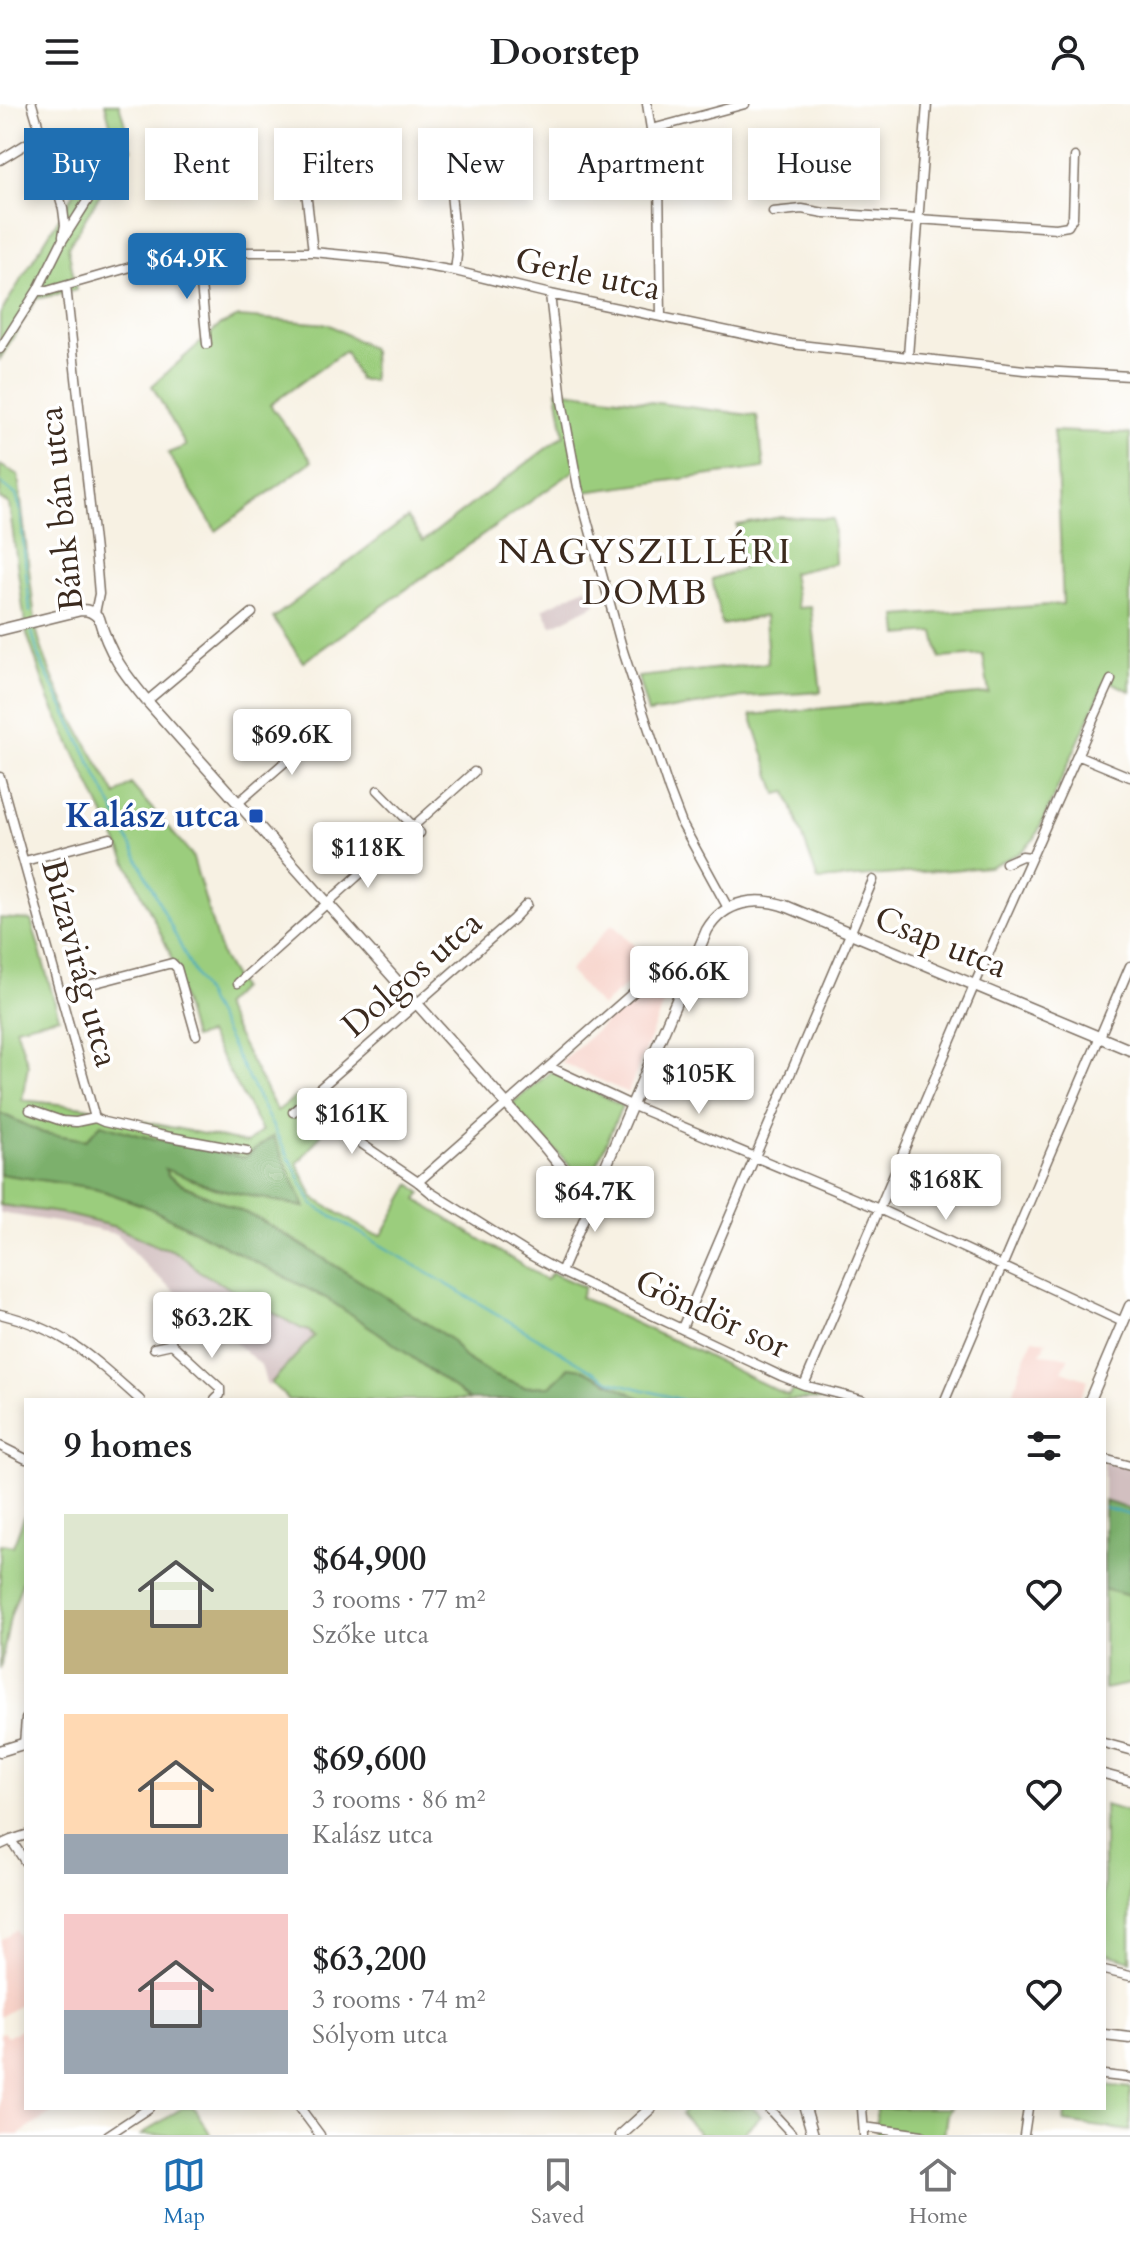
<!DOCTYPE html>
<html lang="en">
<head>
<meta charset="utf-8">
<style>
	body { margin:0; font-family:Cardo,serif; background:#f6f6f6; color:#202124; height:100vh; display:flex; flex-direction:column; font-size:30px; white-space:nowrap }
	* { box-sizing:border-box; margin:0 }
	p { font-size:26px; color:#757577 }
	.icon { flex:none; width:44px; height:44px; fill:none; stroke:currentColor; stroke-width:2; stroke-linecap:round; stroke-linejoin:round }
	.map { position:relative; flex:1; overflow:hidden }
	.details { position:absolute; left:24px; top:1294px; width:1082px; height:712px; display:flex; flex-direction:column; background:#fff; border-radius:0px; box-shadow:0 4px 12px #0003 }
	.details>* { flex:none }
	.guide { position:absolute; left:24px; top:24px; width:1082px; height:72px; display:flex; gap:16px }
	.price { position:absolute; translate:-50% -68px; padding:0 18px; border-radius:8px; background:#fff; color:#222; font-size:26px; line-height:52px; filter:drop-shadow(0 2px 4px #0008) }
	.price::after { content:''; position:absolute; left:50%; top:48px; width:24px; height:18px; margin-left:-12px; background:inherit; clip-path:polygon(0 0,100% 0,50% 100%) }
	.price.selected { background:#1f6fb2; color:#fff }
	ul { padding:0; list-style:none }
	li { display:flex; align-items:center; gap:24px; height:200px; padding:0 40px }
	li span { display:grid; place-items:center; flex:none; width:224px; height:160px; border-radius:0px; color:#555 }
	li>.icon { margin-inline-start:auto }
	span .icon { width:96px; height:96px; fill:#fffc; stroke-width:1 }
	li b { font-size:34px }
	h2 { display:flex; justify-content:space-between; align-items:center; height:96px; padding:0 40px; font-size:34px }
	.pill { padding:0 28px; border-radius:0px; background:#fff; box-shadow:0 4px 12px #0003; font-size:28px; line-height:72px }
	.pill.selected { background:#1f6fb2; color:#fff }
	header { display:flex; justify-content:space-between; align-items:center; height:104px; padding:0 40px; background:#fff; font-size:36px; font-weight:700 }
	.menu { display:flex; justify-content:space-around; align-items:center; height:112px; border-top:2px solid #e0e0e0; background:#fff; font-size:22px; color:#757577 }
	.menu a { display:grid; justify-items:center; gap:4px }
	.menu .selected { color:#1f6fb2 }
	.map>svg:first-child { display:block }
</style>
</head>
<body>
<header><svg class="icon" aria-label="menu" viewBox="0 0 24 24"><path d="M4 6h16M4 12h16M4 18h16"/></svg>Doorstep<svg class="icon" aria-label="person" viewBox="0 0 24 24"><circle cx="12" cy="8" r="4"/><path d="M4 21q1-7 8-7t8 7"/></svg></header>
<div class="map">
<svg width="1130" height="2031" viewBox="0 0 1130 2031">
	<rect width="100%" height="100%" fill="#fff"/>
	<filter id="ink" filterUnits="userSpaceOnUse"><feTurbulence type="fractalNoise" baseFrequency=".0125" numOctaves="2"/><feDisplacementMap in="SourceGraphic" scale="16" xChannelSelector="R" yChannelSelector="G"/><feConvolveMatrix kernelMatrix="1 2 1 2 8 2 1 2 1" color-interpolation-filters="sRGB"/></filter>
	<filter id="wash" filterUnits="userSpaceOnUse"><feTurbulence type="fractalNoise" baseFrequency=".006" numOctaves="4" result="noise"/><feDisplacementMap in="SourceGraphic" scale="32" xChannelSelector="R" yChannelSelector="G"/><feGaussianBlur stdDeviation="1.8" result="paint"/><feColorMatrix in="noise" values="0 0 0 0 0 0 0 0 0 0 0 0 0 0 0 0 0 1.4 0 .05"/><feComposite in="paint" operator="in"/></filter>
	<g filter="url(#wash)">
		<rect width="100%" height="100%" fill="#f7f1e3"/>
		<path fill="#f7d1c8" d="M612,820L652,858L601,903L569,867Z
			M672,859L678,863L628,989L561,958Z
			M1033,1235L1047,1237L1040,1250L1069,1253L1062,1267L1088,1276L1079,1296H1012L1020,1265Z
			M16,1826L26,1843V1897L0,1913V1836Z
			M26,1913V2004H60L18,2031H0V1930L4,1928L8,1933L25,1922L22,1916Z"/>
		<path fill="#d2bfc0" d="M587,483L596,500L552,522L543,505Z
			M0,1101L60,1109L116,1123L159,1143L164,1142L186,1155L199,1167L300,1224L309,1227L315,1232L269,1281L266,1279L261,1261L150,1166L116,1130L69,1120L0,1109Z
			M1104,1357L1130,1364V1405L1104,1397Z"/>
		<path fill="#9bcd7d" stroke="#6b7c4e" stroke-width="2" d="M105,0H119L132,45L126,48L68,143L76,186L36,195L0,255V210L112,27Z
			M239,213L328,220L372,245L373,276H359L345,247L270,301L312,357L216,427L168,349L186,342L152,282L220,221Z
			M557,286L757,312L764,364L585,388L578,364L303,558L273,514L407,414L423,437L564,331Z
			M1053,327L1130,330V587L1106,576L1035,734L1020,749L989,763L818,776L787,688L777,690L751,611L989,589L983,551L940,554L934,528L899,531L897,512L1063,500L1057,362Z
			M0,361L18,371L36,524C50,584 87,638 116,691L131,680L192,751L222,853L240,884L222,902L277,1007L297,992C303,1007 316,1015 330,1022L327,1023L297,1060L314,1094L371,1129L382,1131L411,1080L421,1089L417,1096L546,1176L552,1169L584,1183L580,1193L667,1234L676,1237L788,1292L797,1282L827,1293L826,1296H644L623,1287L550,1282L524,1283L494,1272L464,1253L450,1235L303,1141L259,1115L185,1082L168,1072L164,1064L214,1084L304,1103L273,1032L244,1054L137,1031L101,1021L87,1036L43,1029L0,1009V814L31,816L59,913L16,923L28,961L22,996L85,1003L112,1011L247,1039L262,1027L208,930L193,934L170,849L49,595L26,527L9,400L0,395Z
			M781,413L833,415L835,459L792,469L798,504L811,503L821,588L743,593L648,609L638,573L768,559L765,512L722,521L712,475L743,465L737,421Z
			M552,967L622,1002L594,1067L587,1072L576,1068L511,1000Z
			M0,1070L95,1084L145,1102L194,1126L326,1194L379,1229L470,1296H289L271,1279L314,1232L309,1227L300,1224L199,1167C188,1157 174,1143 159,1143L116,1123L60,1109L0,1101Z
			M26,1408V1466L10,1514L0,1566V1440L13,1442Z
			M1104,1485L1130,1492V1580L1104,1585Z
			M1104,1701L1130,1708V1857L1104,1849Z
			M1104,1981L1130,1984V2027L1064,2018L1066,2004H1104Z
			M182,2004H194L211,2031H141Z
			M687,2004H753L761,2012L741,2031H697L698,2028L681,2010Z
			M876,2004H951L947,2010L944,2031H877Z"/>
		<path fill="#7cb06c" stroke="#5c6d45" stroke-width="2" d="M0,1009L43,1029L86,1036L101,1020L137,1031L244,1054L273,1032L305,1103L214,1084L165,1065L168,1072L185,1082L259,1115L381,1190L450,1235L464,1253L494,1272L524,1283L550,1282L569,1263L582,1265L644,1296H470L379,1229L326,1194L194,1126L145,1102L95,1084L0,1070Z
			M1104,1397L1130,1405V1492L1104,1485Z"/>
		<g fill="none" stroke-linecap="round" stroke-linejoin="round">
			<path stroke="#3fa9bf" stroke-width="2" d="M0,378L16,391L20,404L30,508
				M32,528L39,554L191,863L313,1101L610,1277L683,1296
				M1104,1404L1130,1411"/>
		</g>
	</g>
	<g filter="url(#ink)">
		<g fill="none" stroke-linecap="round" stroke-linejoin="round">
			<g stroke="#7d7063" stroke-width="11">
				<path id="minor" d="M32,0L63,105L65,121L63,132
					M647,0L659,76L661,213
					M652,25L745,0
					M302,52L313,148
					M0,56L41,31
					M449,68L457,151L455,167
					M773,108L802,105L824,109L1056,124L1068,122L1073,113L1075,53
					M198,150L207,240
					M66,182L97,466L99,490L95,509
					M37,187H47L159,155L226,148H313L386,155L455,167L550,190L791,240L1024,266L1130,272
					M550,190L562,297L578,383L623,547L669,686L682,720L728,804
					M0,245L37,187L62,137L91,91
					M908,252L927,0
					M147,597L252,509
					M1077,651L1130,673
					M0,673L95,1014
					M378,686L420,729
					M238,699L325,623
					M25,757L110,734
					M1006,759L1022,752L1031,753
					M238,879L474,668
					M61,888L172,859L177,864L196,931
					M550,963L631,1001L879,1105L1123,1218
					M303,1000L418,1078L430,1088L532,1152L561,1168L781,1272L804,1281L862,1296
					M30,1006L62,1017L76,1018L95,1014L104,1018L160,1031L247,1047
					M293,1008L513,815L527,800
					M418,1078L670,856L678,855L692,859
					M561,1168L589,1103L591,1081
					M163,1209L172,1240L220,1284V1291L215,1296
					M0,1210C64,1225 93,1254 140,1296
					M682,1224L873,776
					M154,1244L172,1240
					M804,1281L974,882L1111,576
					M945,1296L1130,862
					M0,1342L26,1355
					M1104,1355L1130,1362
					M1104,1639L1130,1646
					M24,1640L26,1615
					M1104,1670L1130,1677
					M11,1736L26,1731
					M0,1741L11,1736L26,1759
					M1104,1866L1130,1872
					M1104,1971L1130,1974
					M300,2004L320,2031
					M768,2004L793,2031
					M862,2004L864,2031
					M864,2023L922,2031
					M108,2031L149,2004
					M1024,2031L1028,2004"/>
			</g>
			<g stroke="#7d7063" stroke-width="13">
				<path id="tertiary" d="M0,526L81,506C89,506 93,508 99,514C109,550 124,569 147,597L543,1041C556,1056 571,1080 591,1081L602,1071L707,826C725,796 757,792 788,803L1130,946
					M1090,1296L1130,1202
					M0,1647L26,1639
					M1104,1931L1130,1934
					M805,2004L813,2031
					M621,2031L651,2004"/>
			</g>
			<use href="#minor" stroke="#fff" stroke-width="8"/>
			<use href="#tertiary" stroke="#fff" stroke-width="10"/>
		</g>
	</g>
	<rect fill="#1a4fb4" stroke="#fff" stroke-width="3" x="248" y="704" width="16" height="16" rx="4"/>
	<g text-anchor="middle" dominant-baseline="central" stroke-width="7" stroke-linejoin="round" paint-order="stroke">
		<g font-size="34" fill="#3b2a1e" stroke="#fff">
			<text transform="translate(588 170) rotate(12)">Gerle utca</text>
			<text transform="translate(61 405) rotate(-96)">Bánk bán utca</text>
			<text transform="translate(941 838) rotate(22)">Csap utca</text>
			<text transform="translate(80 859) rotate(75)">Búzavirág utca</text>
			<text transform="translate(412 870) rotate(-41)">Dolgos utca</text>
			<text transform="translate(712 1210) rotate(25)">Göndör sor</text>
		</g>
		<g font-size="34" font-weight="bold" fill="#164399" stroke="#fff" text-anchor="end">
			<text x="240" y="712">Kalász utca</text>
		</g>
		<g font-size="36" letter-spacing="2" fill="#3b2a1e" stroke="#fff">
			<text x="645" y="447">NAGYSZILLÉRI<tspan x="645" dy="41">DOMB</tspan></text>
		</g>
	</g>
</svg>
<b class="price selected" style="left:187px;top:197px">$64.9K</b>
<b class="price" style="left:292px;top:673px">$69.6K</b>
<b class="price" style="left:368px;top:786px">$118K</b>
<b class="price" style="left:689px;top:910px">$66.6K</b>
<b class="price" style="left:699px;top:1012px">$105K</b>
<b class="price" style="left:352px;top:1052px">$161K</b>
<b class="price" style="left:946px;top:1118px">$168K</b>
<b class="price" style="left:595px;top:1130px">$64.7K</b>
<b class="price" style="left:212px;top:1256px">$63.2K</b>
<div class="guide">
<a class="pill selected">Buy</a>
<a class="pill">Rent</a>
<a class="pill">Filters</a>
<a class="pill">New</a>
<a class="pill">Apartment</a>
<a class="pill">House</a>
</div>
<section class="details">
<h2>9 homes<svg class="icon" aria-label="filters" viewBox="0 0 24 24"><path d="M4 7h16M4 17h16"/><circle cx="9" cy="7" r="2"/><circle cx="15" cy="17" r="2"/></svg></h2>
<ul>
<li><span style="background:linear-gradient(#dfe7d0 60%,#c2b280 0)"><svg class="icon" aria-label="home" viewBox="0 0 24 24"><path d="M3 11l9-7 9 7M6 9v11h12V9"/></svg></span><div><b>$64,900</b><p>3 rooms · 77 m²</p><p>Szőke utca</p></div><svg class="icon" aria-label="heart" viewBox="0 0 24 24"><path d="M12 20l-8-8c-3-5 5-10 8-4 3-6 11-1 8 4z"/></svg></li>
<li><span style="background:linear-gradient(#ffd9b3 75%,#9aa5b1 0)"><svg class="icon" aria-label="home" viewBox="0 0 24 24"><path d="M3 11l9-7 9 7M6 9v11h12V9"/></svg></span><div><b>$69,600</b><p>3 rooms · 86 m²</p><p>Kalász utca</p></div><svg class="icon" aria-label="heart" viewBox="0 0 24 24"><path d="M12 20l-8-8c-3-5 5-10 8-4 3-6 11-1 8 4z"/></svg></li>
<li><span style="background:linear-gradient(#f6c9c9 60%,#9aa5b1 0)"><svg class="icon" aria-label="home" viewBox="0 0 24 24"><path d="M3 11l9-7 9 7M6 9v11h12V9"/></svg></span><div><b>$63,200</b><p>3 rooms · 74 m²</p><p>Sólyom utca</p></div><svg class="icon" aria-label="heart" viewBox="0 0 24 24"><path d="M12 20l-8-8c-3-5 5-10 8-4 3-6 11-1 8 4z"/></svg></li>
</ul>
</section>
</div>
<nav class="menu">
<a class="selected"><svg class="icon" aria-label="map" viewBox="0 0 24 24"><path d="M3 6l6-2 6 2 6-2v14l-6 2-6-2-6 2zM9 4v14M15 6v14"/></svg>Map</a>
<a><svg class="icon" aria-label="saved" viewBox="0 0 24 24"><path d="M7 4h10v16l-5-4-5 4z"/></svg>Saved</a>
<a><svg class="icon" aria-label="home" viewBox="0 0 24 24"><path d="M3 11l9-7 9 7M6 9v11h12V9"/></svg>Home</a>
</nav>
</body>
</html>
